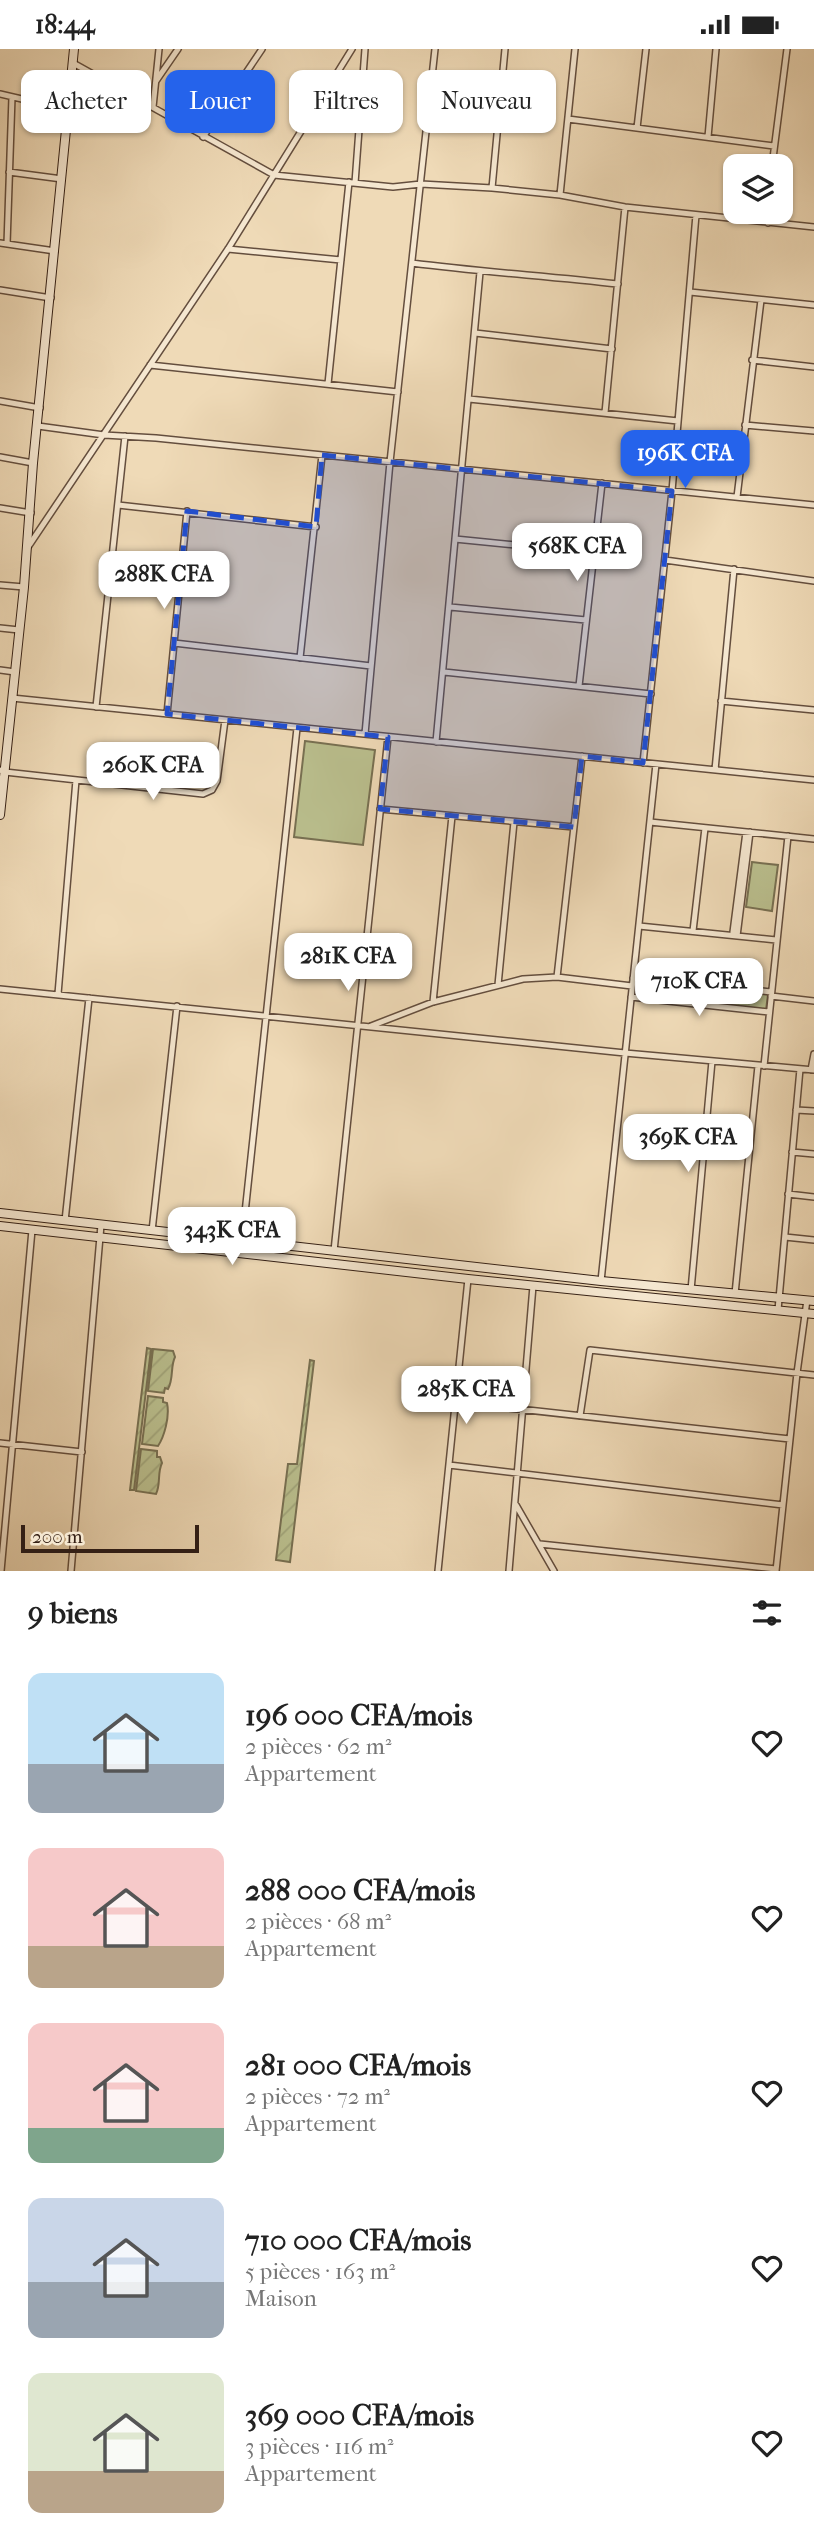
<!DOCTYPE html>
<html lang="fr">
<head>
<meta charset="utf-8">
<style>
	body { margin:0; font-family:"IM FELL French Canon",serif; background:#f2f2f2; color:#222; height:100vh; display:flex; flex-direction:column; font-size:26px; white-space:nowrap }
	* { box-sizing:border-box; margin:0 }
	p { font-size:23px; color:#767676 }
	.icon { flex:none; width:38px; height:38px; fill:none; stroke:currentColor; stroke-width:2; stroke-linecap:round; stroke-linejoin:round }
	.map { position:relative; height:1522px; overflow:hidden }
	.details { display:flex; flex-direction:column; background:#fff; flex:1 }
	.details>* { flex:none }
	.top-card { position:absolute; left:21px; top:21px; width:774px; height:63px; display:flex; gap:14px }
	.tools { position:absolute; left:723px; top:105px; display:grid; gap:14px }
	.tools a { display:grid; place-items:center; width:70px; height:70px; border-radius:14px; background:#fff; box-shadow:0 2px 5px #0004; font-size:35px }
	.scale { position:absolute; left:21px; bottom:18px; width:178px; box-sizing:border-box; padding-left:7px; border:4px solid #352015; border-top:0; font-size:19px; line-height:24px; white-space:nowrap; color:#352015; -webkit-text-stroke:5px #f5e7d0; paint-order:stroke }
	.price { position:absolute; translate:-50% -60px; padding:0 16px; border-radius:14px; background:#fff; color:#222; font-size:23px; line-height:46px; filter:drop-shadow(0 2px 4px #0008) }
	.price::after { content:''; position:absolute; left:50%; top:42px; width:21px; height:16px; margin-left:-10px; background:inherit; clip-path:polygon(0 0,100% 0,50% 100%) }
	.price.current { background:#2563eb; color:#fff }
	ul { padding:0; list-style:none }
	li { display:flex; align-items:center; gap:21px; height:175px; padding:0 28px }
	li span { display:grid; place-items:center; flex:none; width:196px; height:140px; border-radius:14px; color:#555 }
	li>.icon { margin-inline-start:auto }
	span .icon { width:84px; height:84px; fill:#fffc; stroke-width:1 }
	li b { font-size:30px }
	h2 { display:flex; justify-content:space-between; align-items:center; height:84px; padding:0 28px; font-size:30px }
	.chip { padding:0 24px; border-radius:14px; background:#fff; box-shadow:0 2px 5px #0004; font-size:24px; line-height:63px }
	.chip.current { background:#2563eb; color:#fff }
	.status { display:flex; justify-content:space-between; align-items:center; height:49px; padding:0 35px; background:#fff; direction:ltr }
	.status svg { height:19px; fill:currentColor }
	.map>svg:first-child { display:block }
</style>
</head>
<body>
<div class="status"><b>18:44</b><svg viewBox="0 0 49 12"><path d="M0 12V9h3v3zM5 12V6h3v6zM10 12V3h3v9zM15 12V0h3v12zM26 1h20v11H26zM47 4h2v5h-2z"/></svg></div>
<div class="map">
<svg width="814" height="1522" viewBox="0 0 814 1522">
	<defs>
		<pattern id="park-crowns" width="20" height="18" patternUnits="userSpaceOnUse" patternTransform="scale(1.75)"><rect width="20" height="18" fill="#babf8e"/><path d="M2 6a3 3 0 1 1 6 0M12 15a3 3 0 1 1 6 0" fill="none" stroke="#a0a47a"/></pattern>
		<pattern id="garden-furrows" width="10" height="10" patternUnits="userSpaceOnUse" patternTransform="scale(1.75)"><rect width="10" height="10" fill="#babf8e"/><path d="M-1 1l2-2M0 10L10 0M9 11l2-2" fill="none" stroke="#a0a47a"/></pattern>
	</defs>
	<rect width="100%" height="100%" fill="#efdab7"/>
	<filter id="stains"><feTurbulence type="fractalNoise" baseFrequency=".00286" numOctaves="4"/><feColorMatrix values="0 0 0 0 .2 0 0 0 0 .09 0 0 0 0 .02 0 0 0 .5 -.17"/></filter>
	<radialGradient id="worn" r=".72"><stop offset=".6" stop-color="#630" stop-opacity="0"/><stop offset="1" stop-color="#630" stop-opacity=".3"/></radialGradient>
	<path fill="url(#park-crowns)" stroke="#787052" stroke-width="2" d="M639,931L768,945L766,961L637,947Z"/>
	<path fill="url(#garden-furrows)" stroke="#787052" stroke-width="2" d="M147,1299L151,1300L134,1441H130Z
		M153,1300L173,1302L175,1308C170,1318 174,1329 168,1340L165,1339L164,1344L148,1342Z
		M310,1311L314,1312L290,1513L276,1511L288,1415H297Z
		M148,1347L163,1349V1353L167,1354C170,1368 164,1388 158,1397L142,1395Z
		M141,1400L157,1402V1408H160L162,1414C157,1424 161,1435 156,1445L136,1442Z"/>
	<path fill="#babf8e" stroke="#787052" stroke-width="2" d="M305,692L375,701L363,796L294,788Z
		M752,813L778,816L772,862L746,858Z"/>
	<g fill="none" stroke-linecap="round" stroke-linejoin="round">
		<g stroke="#644e3e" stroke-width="8">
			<path id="street" d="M73,14L274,126L393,138L421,135L492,139L560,146L625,158L814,178
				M156,32L178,0
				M0,45L69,61
				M153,58L159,0
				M568,70L774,97
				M637,79L646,0
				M203,88L262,0
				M708,88L716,0
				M772,117L787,0
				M9,123L62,130
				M355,134L365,0
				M492,139L505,0
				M560,146L575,0
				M768,174L769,163
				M0,194L55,202
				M7,195L12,48
				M228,200L341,211
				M412,214C481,223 549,227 618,235
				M0,241L51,249
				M690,243L814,256
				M475,284L612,300
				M752,311L814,318
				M150,316L398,343
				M328,335L349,133
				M469,350L678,372
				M0,352L40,359
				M605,364L625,158
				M745,376L814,382
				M38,377L104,386L156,389L814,456
				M0,408L33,414
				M737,448L761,251
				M118,456L316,478
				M0,459L31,464
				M455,490L594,504
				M28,498L228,200L352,0
				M665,511L814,532
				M0,536L24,538
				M450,558L586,571
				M0,579L19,581
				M174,594L371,617
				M300,609L322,406
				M0,621L15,623
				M444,623L651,645
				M579,637L602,434
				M12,649L814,731
				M721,652L814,661
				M96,658L125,387
				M167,665L187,462
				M365,685L390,413L435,0
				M436,693L480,223
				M643,714L672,442L696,166
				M0,721L5,723L203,745L212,741L217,732L225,671
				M715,721L734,520
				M380,760L574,778
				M650,773L814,790
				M639,877L776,891
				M693,882L705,779
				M733,883L746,783
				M737,887L750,783
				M557,928L582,707
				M633,929L771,943
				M498,936L514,773
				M0,940L625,1004L814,1021
				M58,945L76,731
				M771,947L814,952
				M631,948L769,963
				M433,953L452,767
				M371,977L433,953L523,930L557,928L632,937
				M764,1017L788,787
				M811,1021L814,1005
				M796,1061L814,1062
				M792,1103L814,1105
				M788,1145L814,1148
				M65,1172L89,949
				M152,1182L177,957
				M785,1188L814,1191
				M242,1192L297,679
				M334,1202L388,688
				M601,1232L656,715
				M691,1241L712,1012
				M735,1245L758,1017
				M778,1261L800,1020
				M455,1353L790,1390
				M580,1367L590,1301L814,1326
				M0,1394L82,1403
				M449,1416L783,1456
				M516,1456L554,1522
				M540,1495L776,1520
				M1,1522L32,1181
				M71,1522L101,1176
				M438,1522L468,1230
				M509,1522L533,1237
				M776,1522L797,1324L807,1251"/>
		</g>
		<g stroke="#352015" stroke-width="10">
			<path id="secondary" d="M0,766L24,538L33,414L74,0
				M0,1164L601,1232L814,1252
				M0,1177L468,1230L814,1265"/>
		</g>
		<use href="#street" stroke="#f5e7d0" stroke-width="5"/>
		<use href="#secondary" stroke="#f5e7d0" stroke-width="8"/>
	</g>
	<path fill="#1d4ed8" fill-opacity="0.2" stroke="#1d4ed8" stroke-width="5" stroke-dasharray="14 9" stroke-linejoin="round" d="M322,406L672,442L643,714L582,707L574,778L380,760L388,688L167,665L187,462L316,478Z"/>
	<rect width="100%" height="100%" filter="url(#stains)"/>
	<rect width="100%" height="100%" fill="url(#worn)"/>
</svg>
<div class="tools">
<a><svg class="icon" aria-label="layers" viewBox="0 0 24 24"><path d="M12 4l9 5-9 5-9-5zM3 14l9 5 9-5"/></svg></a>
</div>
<div class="scale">200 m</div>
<b class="price current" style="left:685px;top:441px">196K CFA</b>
<b class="price" style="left:577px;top:534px">568K CFA</b>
<b class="price" style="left:164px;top:562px">288K CFA</b>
<b class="price" style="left:153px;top:753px">260K CFA</b>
<b class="price" style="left:348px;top:944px">281K CFA</b>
<b class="price" style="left:699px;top:969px">710K CFA</b>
<b class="price" style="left:688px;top:1125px">369K CFA</b>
<b class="price" style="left:232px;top:1218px">343K CFA</b>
<b class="price" style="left:466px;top:1377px">285K CFA</b>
<div class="top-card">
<a class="chip">Acheter</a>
<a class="chip current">Louer</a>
<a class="chip">Filtres</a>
<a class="chip">Nouveau</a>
</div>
</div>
<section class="details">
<h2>9 biens<svg class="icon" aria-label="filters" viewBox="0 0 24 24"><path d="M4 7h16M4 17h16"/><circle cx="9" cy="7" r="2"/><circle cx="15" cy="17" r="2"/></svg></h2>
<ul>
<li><span style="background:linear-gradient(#bfe0f5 65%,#9aa5b1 0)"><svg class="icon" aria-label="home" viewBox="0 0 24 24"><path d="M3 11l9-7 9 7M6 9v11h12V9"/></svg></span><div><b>196 000 CFA/mois</b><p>2 pièces · 62 m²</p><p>Appartement</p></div><svg class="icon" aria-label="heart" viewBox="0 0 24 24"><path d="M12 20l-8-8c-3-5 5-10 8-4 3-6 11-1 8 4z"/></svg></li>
<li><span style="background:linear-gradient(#f6c9c9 70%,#b9a48a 0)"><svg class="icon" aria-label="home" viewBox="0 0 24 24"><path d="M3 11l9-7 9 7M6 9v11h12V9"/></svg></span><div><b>288 000 CFA/mois</b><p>2 pièces · 68 m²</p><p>Appartement</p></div><svg class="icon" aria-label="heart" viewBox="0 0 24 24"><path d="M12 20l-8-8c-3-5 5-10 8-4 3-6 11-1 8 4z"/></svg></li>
<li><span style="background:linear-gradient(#f6c9c9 75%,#7fa58c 0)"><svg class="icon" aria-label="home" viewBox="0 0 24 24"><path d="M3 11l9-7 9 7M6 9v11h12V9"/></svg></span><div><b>281 000 CFA/mois</b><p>2 pièces · 72 m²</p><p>Appartement</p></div><svg class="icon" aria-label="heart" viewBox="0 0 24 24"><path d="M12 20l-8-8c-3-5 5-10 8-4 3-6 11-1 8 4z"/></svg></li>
<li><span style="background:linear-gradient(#c9d6e8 60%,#9aa5b1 0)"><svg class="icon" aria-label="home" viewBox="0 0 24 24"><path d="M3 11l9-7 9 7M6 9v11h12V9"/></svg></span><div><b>710 000 CFA/mois</b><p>5 pièces · 163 m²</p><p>Maison</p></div><svg class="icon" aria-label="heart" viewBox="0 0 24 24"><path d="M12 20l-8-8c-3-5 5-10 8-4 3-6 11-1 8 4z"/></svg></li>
<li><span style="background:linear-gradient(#dfe7d0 70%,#b9a48a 0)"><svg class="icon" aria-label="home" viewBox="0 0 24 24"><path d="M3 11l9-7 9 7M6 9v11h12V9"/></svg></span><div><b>369 000 CFA/mois</b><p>3 pièces · 116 m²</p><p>Appartement</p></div><svg class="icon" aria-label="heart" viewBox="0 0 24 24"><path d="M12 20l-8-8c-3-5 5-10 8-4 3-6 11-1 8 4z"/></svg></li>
</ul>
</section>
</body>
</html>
